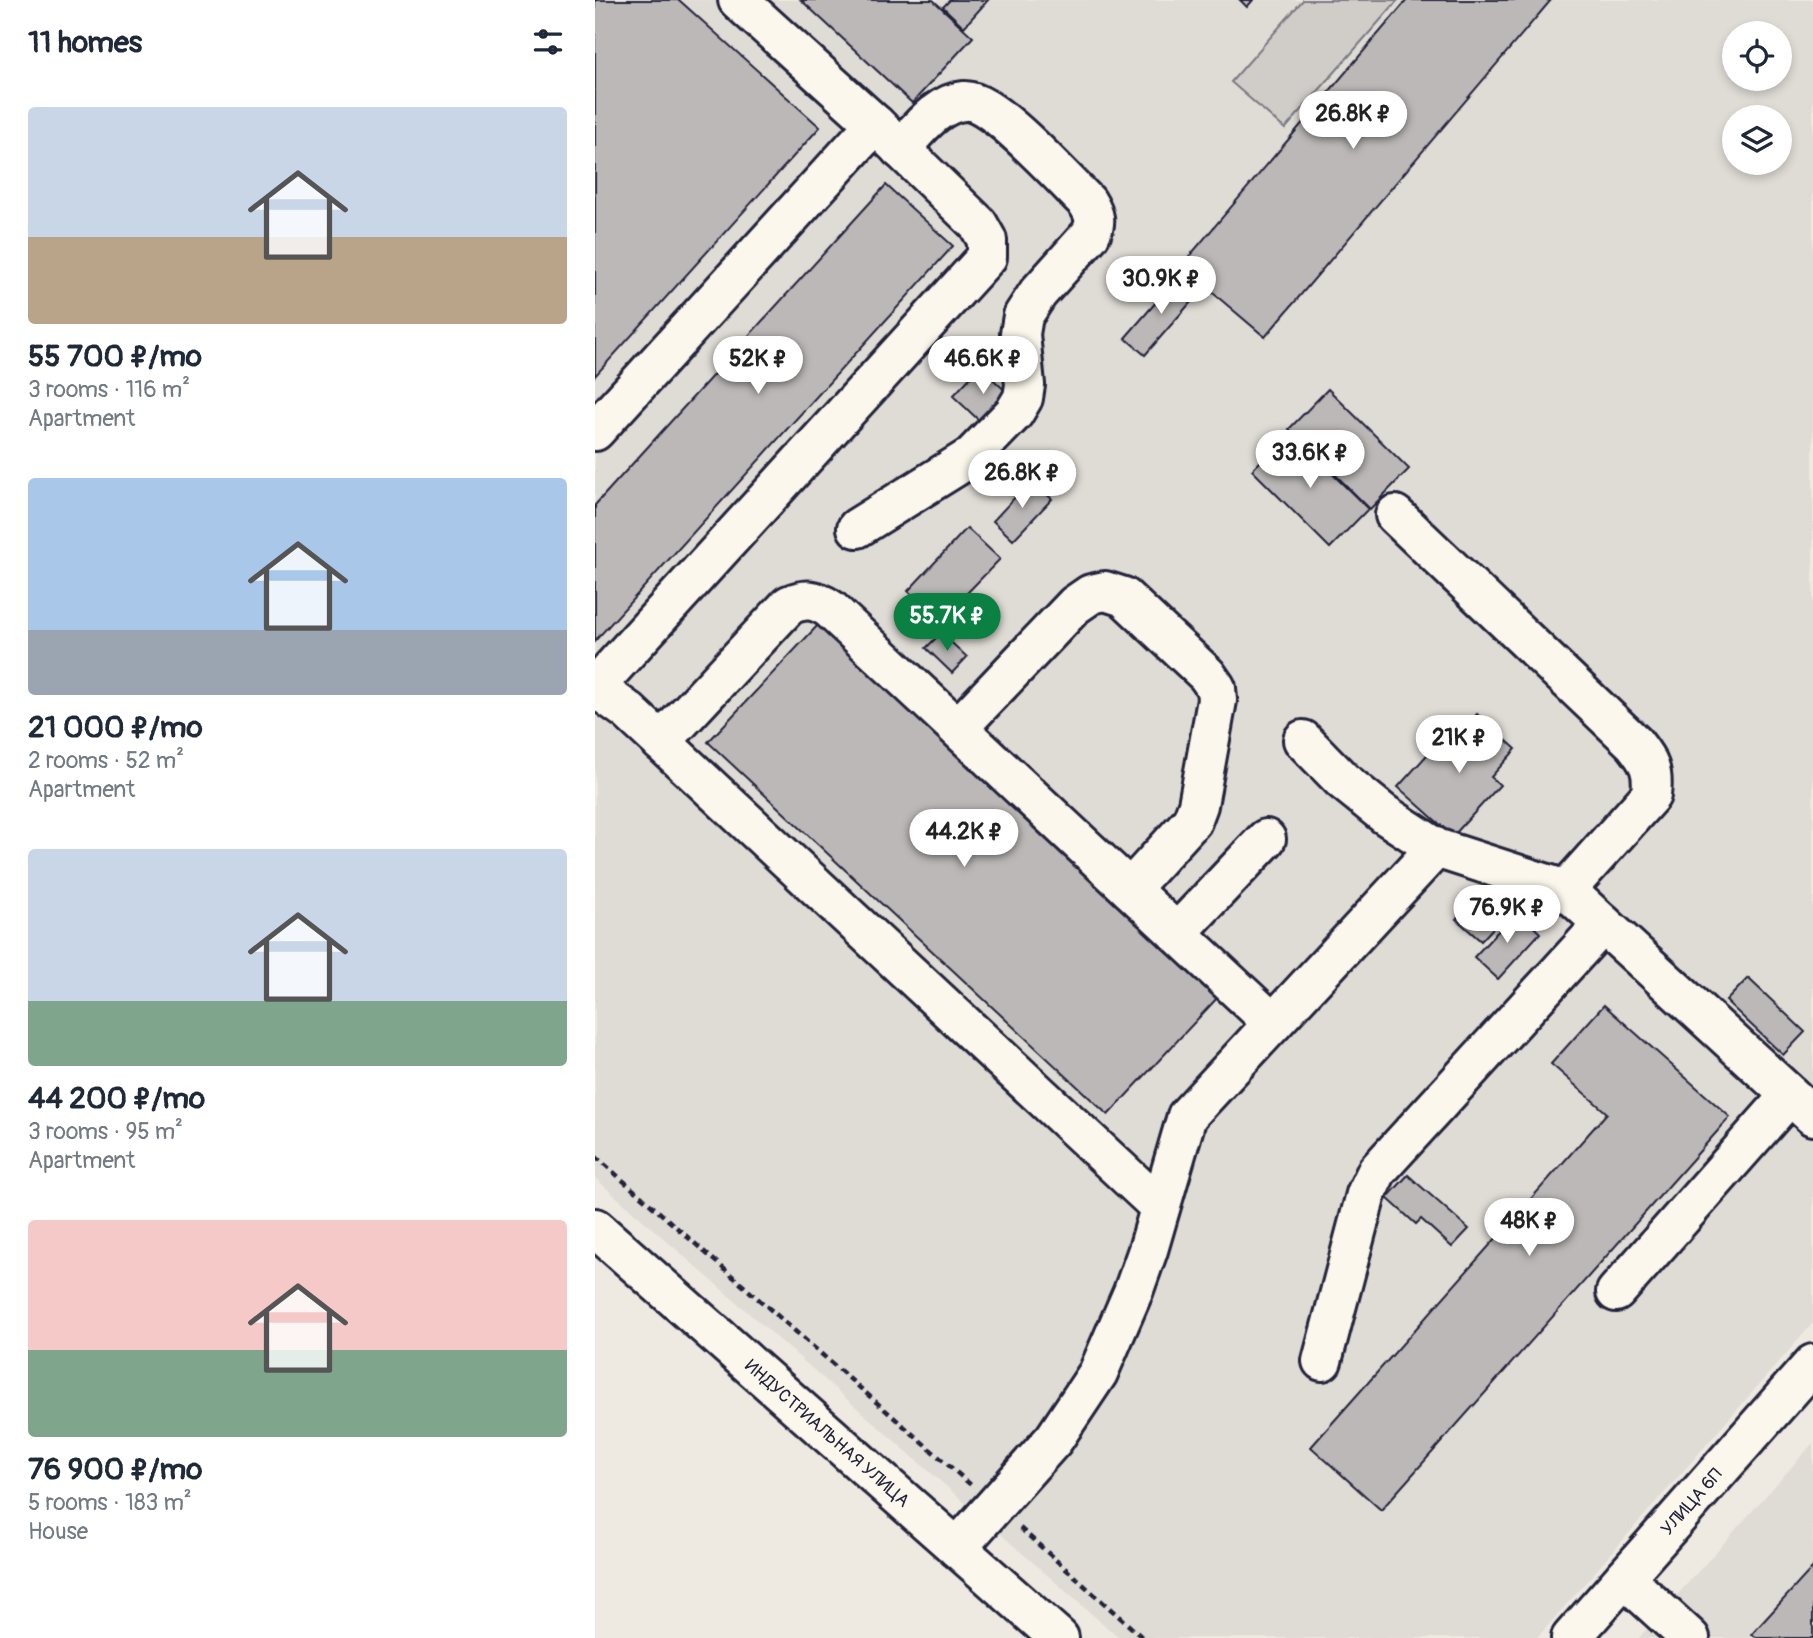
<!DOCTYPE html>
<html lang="en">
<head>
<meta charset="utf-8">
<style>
	body { margin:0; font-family:Pangolin,sans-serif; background:#f2f2f3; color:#1f2937; height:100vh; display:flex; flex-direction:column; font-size:26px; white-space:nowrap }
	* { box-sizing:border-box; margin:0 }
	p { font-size:23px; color:#747a83 }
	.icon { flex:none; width:38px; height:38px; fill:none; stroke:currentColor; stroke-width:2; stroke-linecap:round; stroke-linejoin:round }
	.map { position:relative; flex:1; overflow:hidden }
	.drawer { display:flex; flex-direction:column; background:#fff; width:595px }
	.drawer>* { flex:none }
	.controls { position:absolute; left:1127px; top:21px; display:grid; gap:14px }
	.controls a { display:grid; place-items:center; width:70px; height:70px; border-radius:50%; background:#fff; box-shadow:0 4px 10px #0003; font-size:35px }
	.price { position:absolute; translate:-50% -60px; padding:0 16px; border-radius:24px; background:#fff; color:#222; font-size:23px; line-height:46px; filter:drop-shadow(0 2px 4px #0008) }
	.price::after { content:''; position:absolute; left:50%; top:42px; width:21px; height:16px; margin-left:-10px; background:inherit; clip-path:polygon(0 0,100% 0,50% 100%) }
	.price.current { background:#0b8043; color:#fff }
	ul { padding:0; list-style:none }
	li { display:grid; align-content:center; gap:14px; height:371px; padding:0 28px }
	li span { display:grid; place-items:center; height:217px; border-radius:7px; color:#555 }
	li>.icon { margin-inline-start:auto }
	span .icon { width:126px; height:126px; fill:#fffc; stroke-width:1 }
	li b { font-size:30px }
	h2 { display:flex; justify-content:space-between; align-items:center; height:84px; padding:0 28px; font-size:30px }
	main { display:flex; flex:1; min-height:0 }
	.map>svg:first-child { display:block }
</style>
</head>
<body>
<main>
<section class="drawer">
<h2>11 homes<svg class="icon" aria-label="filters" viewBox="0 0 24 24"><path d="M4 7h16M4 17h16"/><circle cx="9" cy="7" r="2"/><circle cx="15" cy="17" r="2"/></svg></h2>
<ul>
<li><span style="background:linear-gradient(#c9d6e8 60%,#b9a48a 0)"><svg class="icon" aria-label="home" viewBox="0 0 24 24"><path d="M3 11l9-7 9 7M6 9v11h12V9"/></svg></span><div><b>55 700 ₽/mo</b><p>3 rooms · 116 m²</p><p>Apartment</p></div></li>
<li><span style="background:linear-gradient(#a9c7e8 70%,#9aa5b1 0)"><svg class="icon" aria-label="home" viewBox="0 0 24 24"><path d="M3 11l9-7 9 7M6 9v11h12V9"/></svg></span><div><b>21 000 ₽/mo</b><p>2 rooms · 52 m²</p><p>Apartment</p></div></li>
<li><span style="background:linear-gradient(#c9d6e8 70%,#7fa58c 0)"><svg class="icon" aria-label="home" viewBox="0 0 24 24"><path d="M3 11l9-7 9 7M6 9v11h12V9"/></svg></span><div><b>44 200 ₽/mo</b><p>3 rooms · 95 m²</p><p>Apartment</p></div></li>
<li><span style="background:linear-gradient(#f6c9c9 60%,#7fa58c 0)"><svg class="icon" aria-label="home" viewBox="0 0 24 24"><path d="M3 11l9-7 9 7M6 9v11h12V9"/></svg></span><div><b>76 900 ₽/mo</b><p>5 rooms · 183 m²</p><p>House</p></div></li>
</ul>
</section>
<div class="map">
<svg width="1218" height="1638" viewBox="0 0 1218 1638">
	<rect width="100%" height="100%" fill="#eeeae2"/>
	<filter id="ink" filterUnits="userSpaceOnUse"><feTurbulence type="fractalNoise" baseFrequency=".0143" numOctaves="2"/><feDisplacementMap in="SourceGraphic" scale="14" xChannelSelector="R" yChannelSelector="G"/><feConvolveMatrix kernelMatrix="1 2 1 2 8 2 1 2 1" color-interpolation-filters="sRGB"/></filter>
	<g filter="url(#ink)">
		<path fill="#dfdbd5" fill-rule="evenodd" d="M0,0H1218V1323L942,1638H524L0,1178ZM1139,33H1185V79H1139ZM1139,117H1185V163H1139Z
			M1218,1443V1638H1044Z"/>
		<path fill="#d0cdc9" stroke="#797882" stroke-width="2" d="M708,0H803L690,129L636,82Z"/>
		<path fill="#bcb8b8" stroke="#22223b" stroke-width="2" d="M0,0H84L225,127L0,376Z
			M206,0H338L378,37L317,103Z
			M355,0H393L369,27L348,7Z
			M645,0H658L652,7Z
			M812,0H956L670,337L586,266Z
			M291,185L358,246L0,641V505Z
			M582,278L602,295L550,355L530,338Z
			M385,367L417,397L390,426L358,396Z
			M733,389L814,469L775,509L694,429Z
			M695,432L773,509L735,548L657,470Z
			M436,480L457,499L418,540L398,521Z
			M372,528L405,559L345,621L313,591Z
			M224,624L624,996L513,1115L113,742Z
			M346,633L372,657L357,673L331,648Z
			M882,714L921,749L896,777L905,785L858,836L803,787L850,735L857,742Z
			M875,904L900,926L886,941L861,919Z
			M922,911L945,933L903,979L879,957Z
			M1153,978L1210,1032L1188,1055L1131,1001Z
			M1009,1005L1135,1117L786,1510L716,1447L1012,1113L956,1064Z
			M813,1175L874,1229L857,1247L826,1219L821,1224L792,1198Z
			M1218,1567V1638H1162L1157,1634Z"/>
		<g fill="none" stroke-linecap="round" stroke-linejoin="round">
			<g stroke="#22223b" stroke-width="44">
				<g id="minor">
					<path d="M0,431L280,124L143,0"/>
					<path d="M800,515L1039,743C1054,762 1059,770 1056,795L971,890"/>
					<path d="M262,528L376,457L419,413L428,398L430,385L425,334L428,316L443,293L495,235C502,222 500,215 492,202C470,181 396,98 369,101C342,103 322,131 305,149"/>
					<path d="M0,687L392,257V240L383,224L280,124"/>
					<path d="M1,688L33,711L565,1207"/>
					<path d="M363,728L480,605L496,594L510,591L529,597L612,675L621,688L622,700L603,805L597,821L535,889"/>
					<path d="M708,740L747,780L789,814L841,848L971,890L1218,1116"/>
					<path d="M66,742L194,605C211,598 220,599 235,609L678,1023"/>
					<path d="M582,933L671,839"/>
					<path d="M1021,1292L1195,1095"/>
					<path d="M727,1361L771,1194L782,1171L1008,924"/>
					<path d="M362,1548L459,1439L503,1373L538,1292L553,1250L592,1116L841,848"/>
					<path d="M1029,1578L1095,1638"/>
					<path id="s1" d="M976,1638L1218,1364"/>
				</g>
			</g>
			<g stroke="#22223b" stroke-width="44">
				<g id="major">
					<path id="s2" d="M0,1228L464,1638"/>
				</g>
			</g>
			<path stroke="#22223b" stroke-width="4.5" stroke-dasharray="7 5" stroke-linecap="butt" d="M0,1156L376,1485
				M425,1528L548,1638"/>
			<use href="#minor" stroke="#fbf7ec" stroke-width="38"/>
			<use href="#major" stroke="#fbf7ec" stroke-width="38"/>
		</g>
	</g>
	<g text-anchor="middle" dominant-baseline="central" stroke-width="6" stroke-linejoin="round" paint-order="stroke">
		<g font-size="18" fill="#22223b" stroke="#fbf7ec">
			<text stroke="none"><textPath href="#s2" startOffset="310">ИНДУСТРИАЛЬНАЯ УЛИЦА</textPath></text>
			<text stroke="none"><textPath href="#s1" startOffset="182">УЛИЦА 6П</textPath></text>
		</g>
	</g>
</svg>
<div class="controls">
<a><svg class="icon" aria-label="locate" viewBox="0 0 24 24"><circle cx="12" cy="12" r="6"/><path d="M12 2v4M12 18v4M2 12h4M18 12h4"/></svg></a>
<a><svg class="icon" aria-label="layers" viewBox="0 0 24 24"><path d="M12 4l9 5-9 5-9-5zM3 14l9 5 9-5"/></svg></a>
</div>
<b class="price" style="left:758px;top:151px">26.8K ₽</b>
<b class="price" style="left:566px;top:316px">30.9K ₽</b>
<b class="price" style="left:163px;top:396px">52K ₽</b>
<b class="price" style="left:388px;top:396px">46.6K ₽</b>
<b class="price" style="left:715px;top:490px">33.6K ₽</b>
<b class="price" style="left:427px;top:510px">26.8K ₽</b>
<b class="price current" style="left:352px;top:653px">55.7K ₽</b>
<b class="price" style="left:864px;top:775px">21K ₽</b>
<b class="price" style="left:369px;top:869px">44.2K ₽</b>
<b class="price" style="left:912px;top:945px">76.9K ₽</b>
<b class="price" style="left:934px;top:1258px">48K ₽</b>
</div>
</main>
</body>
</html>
